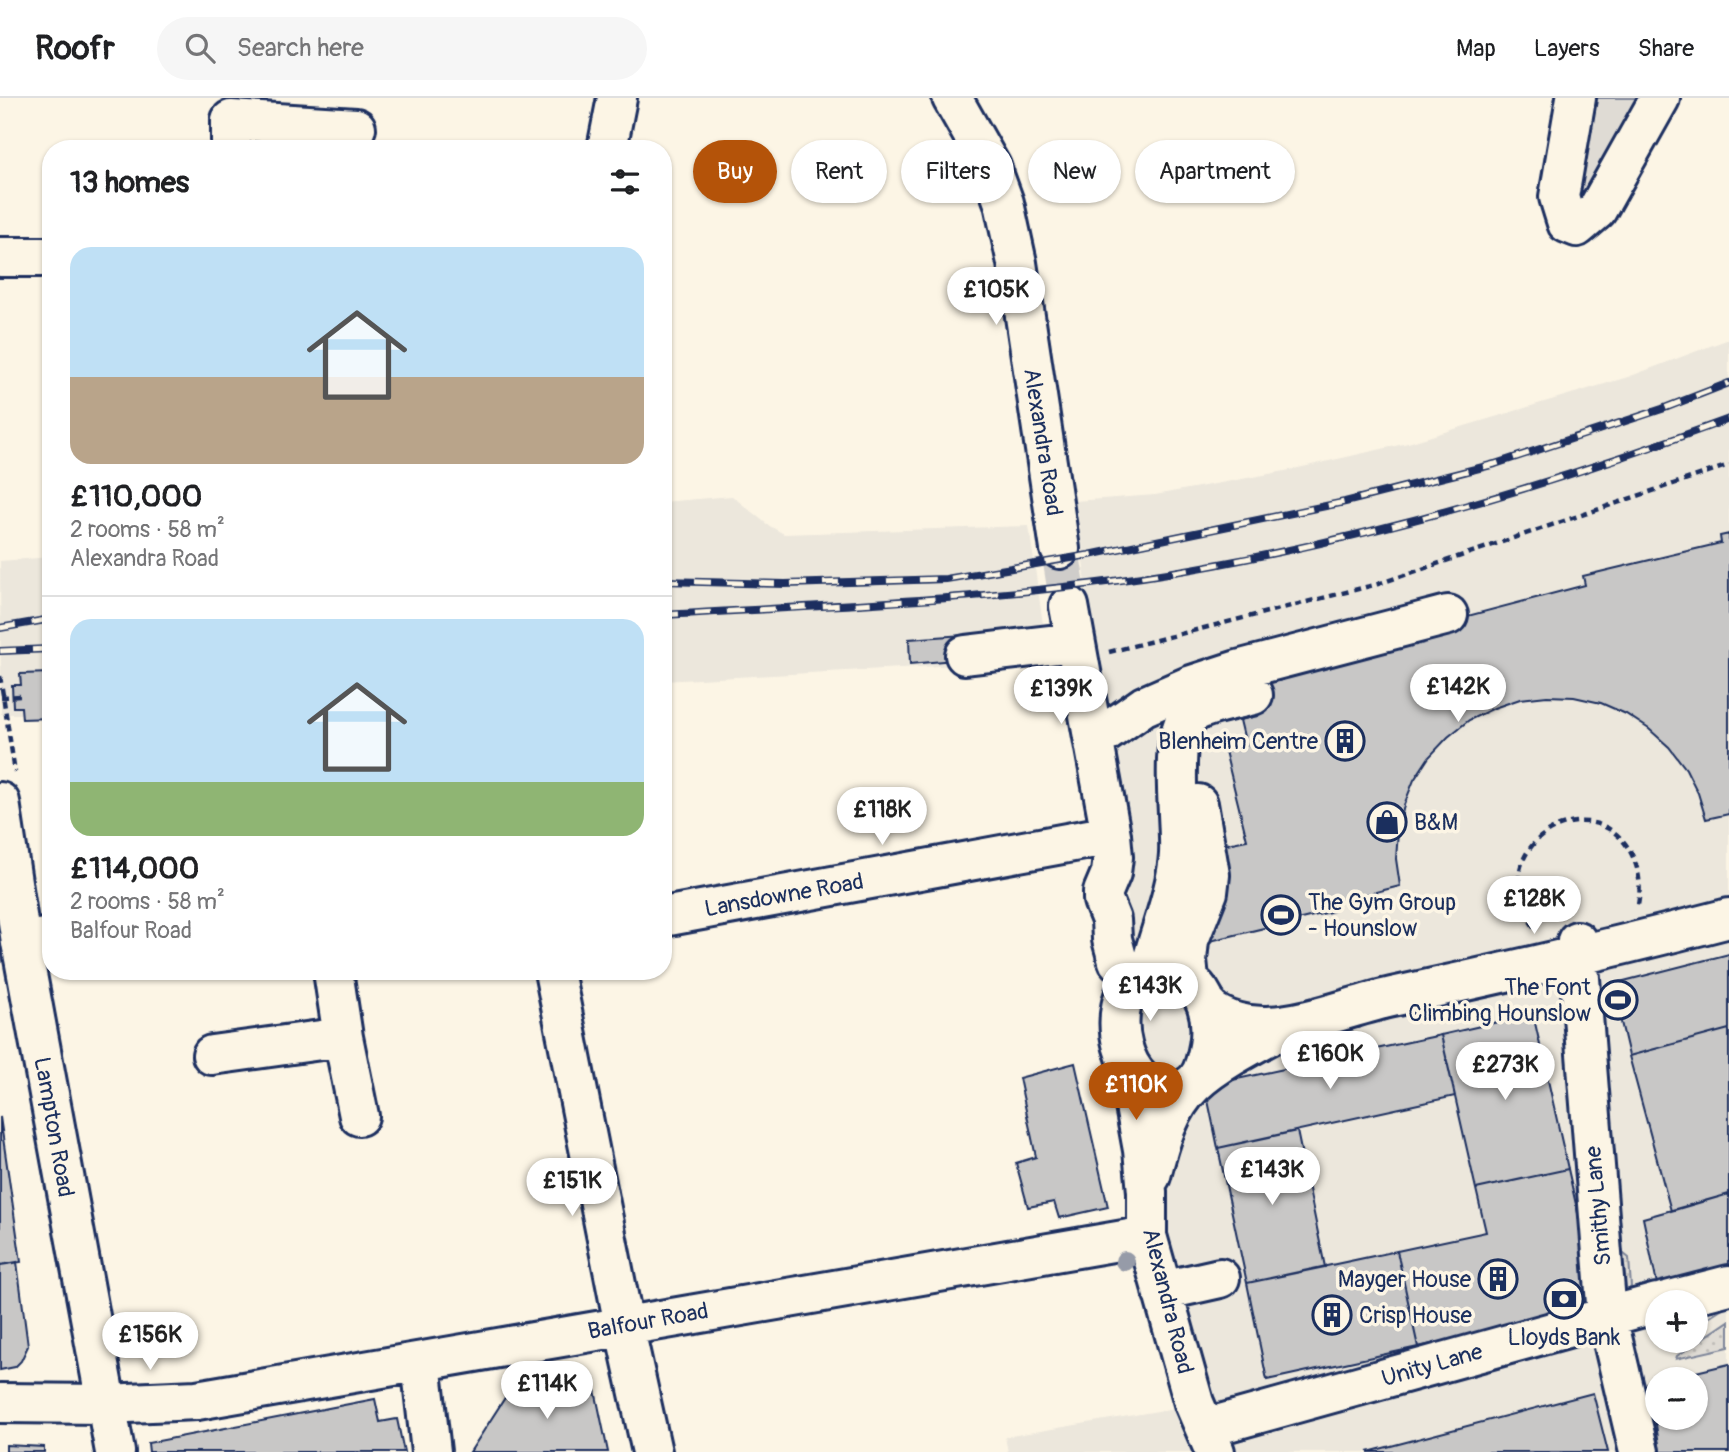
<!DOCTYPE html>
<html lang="en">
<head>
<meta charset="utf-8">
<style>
	body { margin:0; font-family:Pangolin,sans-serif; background:#f6f6f6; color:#202124; height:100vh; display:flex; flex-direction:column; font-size:26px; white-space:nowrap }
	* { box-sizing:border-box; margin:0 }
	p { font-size:23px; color:#757577 }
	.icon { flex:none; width:38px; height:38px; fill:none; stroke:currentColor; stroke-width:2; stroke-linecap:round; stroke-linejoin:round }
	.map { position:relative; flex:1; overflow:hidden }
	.sheet { position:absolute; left:42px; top:42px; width:630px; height:840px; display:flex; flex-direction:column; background:#fff; border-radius:28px; box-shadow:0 2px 5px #0004 }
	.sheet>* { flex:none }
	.top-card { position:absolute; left:693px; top:42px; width:665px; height:63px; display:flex; gap:14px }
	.controls { position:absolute; left:1645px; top:1192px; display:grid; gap:14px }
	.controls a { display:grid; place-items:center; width:63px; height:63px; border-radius:50%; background:#fff; box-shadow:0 2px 5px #0004; font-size:35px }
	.price { position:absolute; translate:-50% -60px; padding:0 16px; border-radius:24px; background:#fff; color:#222; font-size:23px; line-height:46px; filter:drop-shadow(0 2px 4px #0008) }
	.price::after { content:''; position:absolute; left:50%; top:42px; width:21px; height:16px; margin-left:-10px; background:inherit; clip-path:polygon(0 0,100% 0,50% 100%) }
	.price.selected { background:#b45309; color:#fff }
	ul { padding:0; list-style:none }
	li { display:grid; align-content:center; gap:14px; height:371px; padding:0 28px }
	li+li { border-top:2px solid #e0e0e0 }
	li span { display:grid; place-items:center; height:217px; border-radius:21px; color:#555 }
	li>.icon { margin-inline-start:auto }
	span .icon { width:126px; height:126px; fill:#fffc; stroke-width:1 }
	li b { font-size:30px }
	h2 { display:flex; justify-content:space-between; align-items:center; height:84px; padding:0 28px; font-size:30px }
	.chip { padding:0 24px; border-radius:32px; background:#fff; box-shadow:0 2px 5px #0004; font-size:24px; line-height:63px }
	.chip.selected { background:#b45309; color:#fff }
	header { display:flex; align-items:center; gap:42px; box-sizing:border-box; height:98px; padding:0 35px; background:#fff; border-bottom:2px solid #e0e0e0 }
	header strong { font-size:33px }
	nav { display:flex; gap:38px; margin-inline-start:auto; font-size:24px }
	.search { width:490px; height:63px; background:#f6f6f6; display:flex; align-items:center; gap:18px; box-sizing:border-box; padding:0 24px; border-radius:38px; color:#757577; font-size:26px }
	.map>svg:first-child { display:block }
</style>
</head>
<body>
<header>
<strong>Roofr</strong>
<div class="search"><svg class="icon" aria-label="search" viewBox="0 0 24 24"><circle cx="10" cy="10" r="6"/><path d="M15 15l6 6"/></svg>Search here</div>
<nav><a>Map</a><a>Layers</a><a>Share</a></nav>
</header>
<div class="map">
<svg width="1729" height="1354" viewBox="0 0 1729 1354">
	<defs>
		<pattern id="grass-dots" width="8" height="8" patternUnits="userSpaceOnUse" patternTransform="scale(1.75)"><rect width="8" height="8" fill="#dfdbd4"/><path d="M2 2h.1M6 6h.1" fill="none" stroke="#bfbcb8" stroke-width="1.8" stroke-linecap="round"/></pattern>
	</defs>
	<rect width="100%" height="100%" fill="#fcf5e5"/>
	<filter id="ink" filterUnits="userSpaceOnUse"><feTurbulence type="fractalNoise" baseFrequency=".0143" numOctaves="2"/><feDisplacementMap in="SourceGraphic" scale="14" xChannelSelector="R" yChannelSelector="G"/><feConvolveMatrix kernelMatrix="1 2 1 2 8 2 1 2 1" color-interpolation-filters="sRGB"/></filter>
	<g filter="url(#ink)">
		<path fill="#ece7dc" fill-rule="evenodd" d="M1729,241V1354H1008L1005,1339L1211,1304L1176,1227L1125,778L1075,403L1155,397L1285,373L1408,345L1628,279ZM1657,1204H1696V1242H1657ZM1657,1281H1696V1320H1657Z
			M732,398L768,427L784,436L1029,428L1048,562L663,583V404Z
			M51,459V616H1L0,463Z"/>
		<path fill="url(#grass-dots)" stroke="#7d8599" stroke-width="2" d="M1614,1148L1629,1160L1631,1189L1618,1204Z
			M1729,1206L1696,1227V1209Z
			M1729,1223V1249L1676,1261L1677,1258Z"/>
		<path fill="#dfdbd4" stroke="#7d8599" stroke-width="2" d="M1581,0H1638L1586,103L1573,98Z"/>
		<path fill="#c8c7c6" stroke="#1b2f5e" stroke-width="2" d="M1729,436V716L1706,721L1698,695L1686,671L1669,649L1649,631L1626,616L1601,605L1574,599L1547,598L1520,601L1494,610L1469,622L1448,639L1429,659L1414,682L1404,707L1398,734L1396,761L1400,788L1332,805L1334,813L1198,846L1212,749L1247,742L1225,653L1246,647L1240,622L1258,618L1248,576L1585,487L1583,478L1721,445L1720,438Z
			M963,537L965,561L910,566L909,541Z
			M51,575V620L22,621L21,609H13L12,587H21L20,576Z
			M1729,856V931L1629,958L1612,886Z
			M1533,916L1568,1071L1476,1091L1441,937Z
			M1729,931V1096L1671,1113L1629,958Z
			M1441,937L1455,998L1218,1050L1205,988Z
			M1075,965L1108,1109L1059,1120L1054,1104L1028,1109L1016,1065L1036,1059L1019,980Z
			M0,1019L21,1164L0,1167Z
			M1297,1033L1325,1169L1247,1185L1218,1050Z
			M1568,1071L1599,1209L1418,1249L1397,1153L1486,1134L1476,1091Z
			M1729,1096V1170L1657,1186L1643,1120Z
			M1397,1153L1418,1249L1267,1282L1247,1185Z
			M17,1164L28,1248L21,1263L15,1269L0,1272V1167Z
			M1729,1266V1354H1660L1650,1285L1657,1283V1320H1696V1281H1667Z
			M592,1278L608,1354H470L508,1295Z
			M1593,1295L1608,1354H1368Z
			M375,1301L380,1324L397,1321L404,1354H149L148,1345Z
			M6,1347L44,1349V1354H6Z"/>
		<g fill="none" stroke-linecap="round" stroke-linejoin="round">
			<path stroke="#cfcdca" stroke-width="38" stroke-dasharray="38 19" stroke-linecap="butt" d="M1060,451L1069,508"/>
			<g stroke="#1b2f5e" stroke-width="44">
				<path id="minor" d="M952,0L991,69L1004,105L1017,165L1060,451
					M1576,0L1559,99L1567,125L1577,129L1597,112L1660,0
					M231,51V22L356,30
					M607,51L617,0
					M0,159H51
					M1069,508L1111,737L1113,759L1111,775L1103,794V802L1111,822L1112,841L1118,863L1136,881
					M965,557L1075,544
					M1094,643L1144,608L1192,587L1238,572L1448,517
					M663,819L1111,737
					M1577,843L1607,1218L1639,1354
					M21,844L51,839
					M554,873L624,1227L652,1354
					M1164,873C1211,881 1217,925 1205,965C1201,980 1192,991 1176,993C1119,999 1103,904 1138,880C1146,875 1154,874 1164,873Z
					M1149,875C1158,838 1177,793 1179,756C1181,725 1168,641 1188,619C1201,606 1236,602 1253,597
					M1189,881L1187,862L1189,842L1208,794L1210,777L1198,706
					M1208,910C1224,923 1247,929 1268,928C1310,926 1351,908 1392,899C1505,875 1617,849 1729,820
					M343,939L359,1018
					M212,957L343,939L333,873
					M1127,964L1143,1052L1147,1094V1138L1194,1305L1215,1354
					M1151,1078C1159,1046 1169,1009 1194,986C1217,964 1259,943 1287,928
					M1162,1193L1220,1180
					M1663,1204L1729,1187
					M421,1264L431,1354
					M0,1305L105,1306L197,1302L1147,1138
					M1206,1330L1657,1205"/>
			</g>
			<g stroke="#1b2f5e" stroke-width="44">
				<path id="major" d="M0,704L21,844L115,1354"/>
			</g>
			<path stroke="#1b2f5e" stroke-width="4.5" stroke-dasharray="7 5" stroke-linecap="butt" d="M1109,554L1378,486L1729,367
				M0,578L15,674
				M1,599L21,598
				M1534,829C1476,745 1598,681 1633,759C1640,775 1641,790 1638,807"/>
			<use href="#minor" stroke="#fcf5e5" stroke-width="38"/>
			<use href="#major" stroke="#fcf5e5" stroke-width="38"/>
			<g stroke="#1b2f5e" stroke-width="8">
				<path id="rail" d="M663,483L785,486L946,481L1089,457L1345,404L1495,366L1662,311L1729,285
					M663,517C847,506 1033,501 1214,467C1389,435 1562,383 1729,321
					M0,530L51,521
					M0,553L51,551"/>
			</g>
			<use href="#rail" stroke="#fcf5e5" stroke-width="5" stroke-dasharray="16" stroke-linecap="butt"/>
		</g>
		<circle fill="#969ba8" cx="1125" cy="1163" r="10"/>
	</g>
	<defs>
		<g id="building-ring" transform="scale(2.0125)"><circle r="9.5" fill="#fcf5e5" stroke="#1b2f5e" stroke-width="1.5"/><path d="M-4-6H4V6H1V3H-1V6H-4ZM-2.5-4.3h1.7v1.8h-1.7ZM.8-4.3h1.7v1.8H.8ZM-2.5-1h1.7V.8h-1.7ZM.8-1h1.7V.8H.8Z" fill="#1b2f5e"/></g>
		<g id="shop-ring" transform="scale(2.0125)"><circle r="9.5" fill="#fcf5e5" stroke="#1b2f5e" stroke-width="1.5"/><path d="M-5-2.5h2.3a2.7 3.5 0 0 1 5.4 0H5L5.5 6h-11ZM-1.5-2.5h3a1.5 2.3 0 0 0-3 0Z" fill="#1b2f5e"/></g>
		<g id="stadium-ring" transform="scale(2.0125)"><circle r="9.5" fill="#fcf5e5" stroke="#1b2f5e" stroke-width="1.5"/><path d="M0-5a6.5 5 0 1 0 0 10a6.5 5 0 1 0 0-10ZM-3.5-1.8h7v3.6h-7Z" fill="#1b2f5e"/></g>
		<g id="bank-ring" transform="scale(2.0125)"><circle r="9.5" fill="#fcf5e5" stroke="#1b2f5e" stroke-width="1.5"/><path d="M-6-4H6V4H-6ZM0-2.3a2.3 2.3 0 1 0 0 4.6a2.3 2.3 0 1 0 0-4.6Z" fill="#1b2f5e"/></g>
	</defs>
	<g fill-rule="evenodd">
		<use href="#building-ring" x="1345" y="643"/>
		<use href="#shop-ring" x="1387" y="724"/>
		<use href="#stadium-ring" x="1281" y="817"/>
		<use href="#stadium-ring" x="1618" y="902"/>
		<use href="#building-ring" x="1498" y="1181"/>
		<use href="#bank-ring" x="1564" y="1201"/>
		<use href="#building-ring" x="1332" y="1217"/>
	</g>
	<g text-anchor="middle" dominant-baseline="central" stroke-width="7" stroke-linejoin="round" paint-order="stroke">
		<g font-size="23" fill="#1b2f5e" stroke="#fcf5e5">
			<text transform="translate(1043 344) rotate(81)">Alexandra Road</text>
			<text transform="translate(784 797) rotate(-10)">Lansdowne Road</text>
			<text transform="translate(54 1029) rotate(80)">Lampton Road</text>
			<text transform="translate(1598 1108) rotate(-95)">Smithy Lane</text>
			<text transform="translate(1168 1203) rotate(76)">Alexandra Road</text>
			<text transform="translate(648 1223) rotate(-10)">Balfour Road</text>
			<text transform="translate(1432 1267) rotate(-16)">Unity Lane</text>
		</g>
		<g font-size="23" fill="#1b2f5e" stroke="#fcf5e5" text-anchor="end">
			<text x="1318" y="643">Blenheim Centre</text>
			<text x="1414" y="724" text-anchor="start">B&amp;M</text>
			<text x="1308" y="804" text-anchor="start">The Gym Group<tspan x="1308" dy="26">- Hounslow</tspan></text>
			<text x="1591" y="889">The Font<tspan x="1591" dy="26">Climbing Hounslow</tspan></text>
			<text x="1471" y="1181">Mayger House</text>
			<text x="1359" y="1217" text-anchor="start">Crisp House</text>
			<text x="1564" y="1239" text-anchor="middle">Lloyds Bank</text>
		</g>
	</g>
</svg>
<div class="controls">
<a>+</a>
<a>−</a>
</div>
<b class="price" style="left:996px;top:229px">£105K</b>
<b class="price" style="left:1458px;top:626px">£142K</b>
<b class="price" style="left:1061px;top:628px">£139K</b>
<b class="price" style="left:882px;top:749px">£118K</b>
<b class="price" style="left:1534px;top:838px">£128K</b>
<b class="price" style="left:1150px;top:925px">£143K</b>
<b class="price" style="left:1330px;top:993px">£160K</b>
<b class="price" style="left:1505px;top:1004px">£273K</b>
<b class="price selected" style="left:1136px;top:1024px">£110K</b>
<b class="price" style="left:1272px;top:1109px">£143K</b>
<b class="price" style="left:572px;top:1120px">£151K</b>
<b class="price" style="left:150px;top:1274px">£156K</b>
<b class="price" style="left:547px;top:1323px">£114K</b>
<div class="top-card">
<a class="chip selected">Buy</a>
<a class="chip">Rent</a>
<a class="chip">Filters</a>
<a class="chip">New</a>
<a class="chip">Apartment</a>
</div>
<section class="sheet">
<h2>13 homes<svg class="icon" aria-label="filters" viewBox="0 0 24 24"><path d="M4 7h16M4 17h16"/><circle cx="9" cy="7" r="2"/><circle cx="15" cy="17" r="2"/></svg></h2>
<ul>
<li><span style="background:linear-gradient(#bfe0f5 60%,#b9a48a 0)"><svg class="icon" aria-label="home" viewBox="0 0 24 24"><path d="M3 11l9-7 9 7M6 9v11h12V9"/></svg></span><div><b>£110,000</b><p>2 rooms · 58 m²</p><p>Alexandra Road</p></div></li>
<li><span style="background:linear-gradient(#bfe0f5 75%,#8fb573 0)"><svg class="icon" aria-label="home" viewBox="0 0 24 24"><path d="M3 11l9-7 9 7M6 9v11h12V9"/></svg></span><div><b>£114,000</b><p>2 rooms · 58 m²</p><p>Balfour Road</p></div></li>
</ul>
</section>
</div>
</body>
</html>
